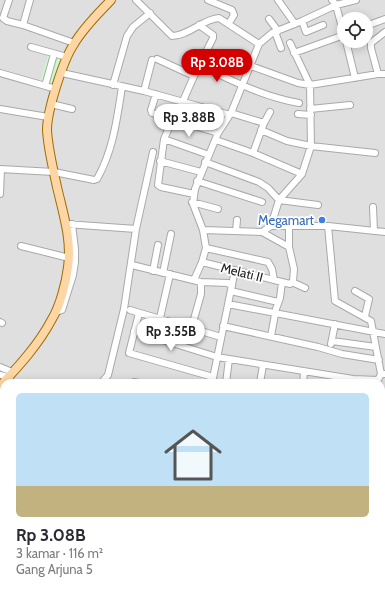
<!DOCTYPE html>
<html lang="id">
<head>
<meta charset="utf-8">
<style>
	body { margin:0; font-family:Cabin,sans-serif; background:#f2f2f3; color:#2b2b33; height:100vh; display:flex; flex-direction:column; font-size:15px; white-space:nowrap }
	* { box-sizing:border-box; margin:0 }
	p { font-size:13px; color:#7c7c81 }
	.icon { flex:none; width:22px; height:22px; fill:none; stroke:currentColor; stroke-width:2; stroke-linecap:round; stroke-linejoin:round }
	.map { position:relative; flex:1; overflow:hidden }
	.sheet { position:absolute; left:0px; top:379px; width:385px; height:220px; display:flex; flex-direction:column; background:#fff; border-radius:12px 12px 0 0; box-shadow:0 2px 10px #0003 }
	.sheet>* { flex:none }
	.tools { position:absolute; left:337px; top:12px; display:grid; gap:8px }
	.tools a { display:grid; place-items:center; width:36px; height:36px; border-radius:50%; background:#fff; box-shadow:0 2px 10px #0003; font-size:20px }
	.price { position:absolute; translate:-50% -34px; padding:0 9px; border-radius:14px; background:#fff; color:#222; font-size:13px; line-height:26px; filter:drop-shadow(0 1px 2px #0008) }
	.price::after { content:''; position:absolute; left:50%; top:24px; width:12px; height:9px; margin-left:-6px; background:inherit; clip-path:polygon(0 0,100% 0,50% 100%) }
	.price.selected { background:#d40000; color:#fff }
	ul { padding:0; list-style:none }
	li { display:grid; align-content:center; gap:8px; height:212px; padding:0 16px }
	li span { display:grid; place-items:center; height:124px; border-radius:6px; color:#555 }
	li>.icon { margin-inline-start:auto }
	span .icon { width:72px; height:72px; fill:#fffc; stroke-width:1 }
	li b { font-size:17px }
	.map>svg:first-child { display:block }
</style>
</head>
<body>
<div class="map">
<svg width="385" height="599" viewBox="0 0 385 599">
	<rect width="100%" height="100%" fill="#f2efe9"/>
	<path fill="#e0dfdf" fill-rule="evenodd" d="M0,0H385V599H0ZM344,19H366V41H344ZM4,383H381V595H4Z"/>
	<path fill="#c8facc" d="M50,49L66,53L55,85L40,81Z"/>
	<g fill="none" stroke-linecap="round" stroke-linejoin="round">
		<g stroke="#a9a9a9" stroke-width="8">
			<path id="minor" d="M9,0L3,18L7,21L23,25
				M30,0L23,25L74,43
				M136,0L172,36C188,36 203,19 219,18L259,44
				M208,0L232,10L234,15L229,23
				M278,0L295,24
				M332,0L336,5L344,35
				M269,19L278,31
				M302,21L306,32L323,25
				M366,26L385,19
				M275,32L281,48
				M346,41L355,78
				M31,47L67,57
				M294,53L344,35
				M236,58L251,66L298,83L310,85L378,74H385
				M157,59L194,76L213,38V35L199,25
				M199,65C231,80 263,97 299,103
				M0,73L56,89
				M62,73L144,91L230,115
				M378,74L371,48V43L385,32
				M113,85L127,36L133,27L150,13
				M45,86L54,54
				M144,91L152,60
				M156,94L151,110L152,113L218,133
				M183,101L194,76
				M51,104L72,109
				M0,109L48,117
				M310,109L350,105
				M231,113L264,123
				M298,114L311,115
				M168,130L164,139L158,185L161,187L194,194
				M261,130L287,141L311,146L375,153
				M164,139L209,155
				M216,140L253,153L302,174
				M253,153L264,123L270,112
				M160,161L201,172
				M205,162L259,182L268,188L279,200L318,205
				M0,169L54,172L94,180L97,179C113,151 117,119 122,87
				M197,181L262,202
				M0,194L1,169
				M192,202L218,209
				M373,207L374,231
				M66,224L136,229L124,309L108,375L103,381L100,383
				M271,226L279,200L302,174L311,146L310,85L290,43
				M328,226L335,301L371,321L381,374H385
				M136,229L153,152
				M203,230L262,232L271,226H328L385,232
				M236,231L237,220
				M262,232L289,247
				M21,246L69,258
				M206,248L268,262L272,269L274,280
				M202,262L290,284L293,281L294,269L289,247V226
				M132,265L201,282L228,283L232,286
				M153,271L158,245
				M163,273L171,234
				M194,280L202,262L206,248L203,230L193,204L195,189L218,133L231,113L259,44L272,33L302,21L336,5L356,0
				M292,282L305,288
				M231,291L278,302
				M355,291L369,299L365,316
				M228,304L385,334
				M130,310L221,337
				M56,312L62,310L63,307L73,275L75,262V249L72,224
				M139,313L129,353L213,377
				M160,318L170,274
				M194,319L201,294V282
				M0,322L2,323
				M223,326L318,347L342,354L379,360
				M134,331L217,357L353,379L378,380L381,374
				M271,336L276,309L280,298L282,282
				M332,341L376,347
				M331,344L335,324
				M0,367L12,372
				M0,375L8,377
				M9,383L11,381
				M134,383V382L140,383
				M212,383L235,270
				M226,383L229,359
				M260,383L263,365
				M303,383L304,372
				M0,393L4,388
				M0,439L4,440
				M381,453L385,454
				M0,487L4,488
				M385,490L384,501L385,502
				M381,519L384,501
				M381,536L385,538
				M56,595V599
				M114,595L117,599
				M165,595L168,599
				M224,595L227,599
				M239,595L242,599
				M18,599V595
				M100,599V595
				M138,599L143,595
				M346,599L351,595"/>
		</g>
		<g stroke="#a06b00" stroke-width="10">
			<path id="major" d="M0,386C19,366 39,344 52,319C60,306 66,283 68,267C72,240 63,213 57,187C53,168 48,149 47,130C47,111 63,60 74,44C84,27 98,14 111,0"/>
		</g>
		<use href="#minor" stroke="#fff" stroke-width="6"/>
		<use href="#major" stroke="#fcd6a4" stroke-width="8"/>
	</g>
	<circle fill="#3f7fe0" stroke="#fff" stroke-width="1.5" cx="322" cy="220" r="4"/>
	<g text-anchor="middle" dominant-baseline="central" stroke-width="3.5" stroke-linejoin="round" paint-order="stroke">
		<g font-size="13" fill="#366cbe" stroke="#fff" text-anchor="end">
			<text x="314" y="220">Megamart</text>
		</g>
		<g font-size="13" fill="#222" stroke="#fff">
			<text transform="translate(242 272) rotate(14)">Melati II</text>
		</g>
	</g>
</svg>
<div class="tools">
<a><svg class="icon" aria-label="locate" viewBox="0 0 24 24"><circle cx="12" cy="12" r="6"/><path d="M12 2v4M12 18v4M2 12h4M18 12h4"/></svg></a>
</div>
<b class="price selected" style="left:217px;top:83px">Rp 3.08B</b>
<b class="price" style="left:189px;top:138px">Rp 3.88B</b>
<b class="price" style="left:171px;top:352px">Rp 3.55B</b>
<section class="sheet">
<ul>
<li><span style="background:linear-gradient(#bfe0f5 75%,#c2b280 0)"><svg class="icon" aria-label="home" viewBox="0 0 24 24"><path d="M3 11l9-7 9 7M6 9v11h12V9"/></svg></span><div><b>Rp 3.08B</b><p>3 kamar · 116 m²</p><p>Gang Arjuna 5</p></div></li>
</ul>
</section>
</div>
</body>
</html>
